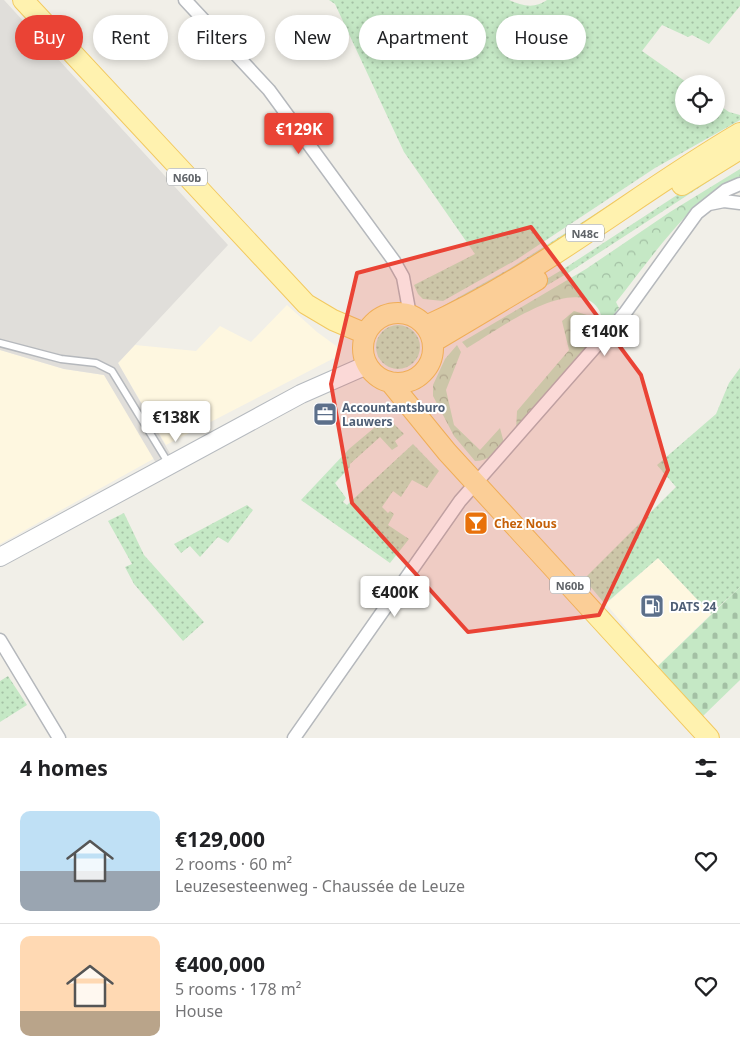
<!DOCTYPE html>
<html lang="en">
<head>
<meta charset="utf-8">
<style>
	body { margin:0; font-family:"Noto Sans",sans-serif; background:#f6f6f6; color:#202124; height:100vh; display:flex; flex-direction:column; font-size:19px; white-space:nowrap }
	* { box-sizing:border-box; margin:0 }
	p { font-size:16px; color:#757577 }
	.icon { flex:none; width:28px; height:28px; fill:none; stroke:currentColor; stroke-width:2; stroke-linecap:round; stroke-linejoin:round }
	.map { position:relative; height:738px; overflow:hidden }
	.drawer { display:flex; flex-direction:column; background:#fff; flex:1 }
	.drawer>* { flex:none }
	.banner { position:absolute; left:15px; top:15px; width:710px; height:45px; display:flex; gap:10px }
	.tools { position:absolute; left:675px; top:75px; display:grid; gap:10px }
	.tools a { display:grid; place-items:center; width:50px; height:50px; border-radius:50%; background:#fff; box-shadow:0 2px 8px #0003; font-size:25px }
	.price { position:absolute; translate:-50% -42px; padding:0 11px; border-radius:5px; background:#fff; color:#222; font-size:16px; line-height:32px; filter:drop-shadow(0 1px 2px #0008) }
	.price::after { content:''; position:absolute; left:50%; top:30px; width:15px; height:11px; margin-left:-8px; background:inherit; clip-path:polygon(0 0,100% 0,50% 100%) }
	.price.current { background:#ea4335; color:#fff }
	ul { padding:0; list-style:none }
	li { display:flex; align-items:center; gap:15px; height:125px; padding:0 20px }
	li+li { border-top:1px solid #e0e0e0 }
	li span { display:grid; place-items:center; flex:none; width:140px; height:100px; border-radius:10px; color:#555 }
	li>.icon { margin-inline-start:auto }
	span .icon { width:60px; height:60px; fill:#fffc; stroke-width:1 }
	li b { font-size:21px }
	h2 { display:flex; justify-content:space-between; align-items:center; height:60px; padding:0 20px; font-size:21px }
	.tag { padding:0 18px; border-radius:22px; background:#fff; box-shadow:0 2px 8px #0003; font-size:18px; line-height:45px }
	.tag.current { background:#ea4335; color:#fff }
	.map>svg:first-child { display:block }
</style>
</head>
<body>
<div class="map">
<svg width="740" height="738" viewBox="0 0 740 738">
	<defs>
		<pattern id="grass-dots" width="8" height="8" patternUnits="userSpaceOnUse" patternTransform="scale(1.25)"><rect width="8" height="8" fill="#c5e8c5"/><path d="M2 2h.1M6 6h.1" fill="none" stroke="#a3c0a4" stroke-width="1.8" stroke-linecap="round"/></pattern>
		<pattern id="forest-crowns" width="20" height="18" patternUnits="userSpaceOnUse" patternTransform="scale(1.25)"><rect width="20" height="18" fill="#c5e8c5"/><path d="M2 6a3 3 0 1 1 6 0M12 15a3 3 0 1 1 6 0" fill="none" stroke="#a3c0a4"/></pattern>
		<pattern id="cemetery-stones" width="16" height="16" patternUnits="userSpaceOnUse" patternTransform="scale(1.25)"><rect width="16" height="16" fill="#c5e8c5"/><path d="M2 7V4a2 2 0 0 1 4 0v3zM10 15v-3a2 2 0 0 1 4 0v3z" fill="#a3c0a4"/></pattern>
	</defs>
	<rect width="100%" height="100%" fill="#f1efe8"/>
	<path fill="#fef7e0" d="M287,305L317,332L339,348L340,355L166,445L118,363L135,345L196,351L220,326L251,342Z
		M0,350L64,369L104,375L155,458L0,544Z
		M658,558L711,614L658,666L606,604Z"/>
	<path fill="#e0deda" d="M0,0H4L228,245L118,363L172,457L156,463L104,375L64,369L0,350Z"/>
	<path fill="url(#grass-dots)" d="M329,0H509C522,6 535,9 547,0H740V6L709,44L692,35L688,37L662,25L642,51L689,84H684V116H716V103L729,112L740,115V120L655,168L516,260L443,301L423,299L418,294L414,285L475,254L404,152L335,4Z
		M700,147L706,148L446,312L443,306L509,269Z
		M740,154V161L568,273L460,336L458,332L565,268Z
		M376 347a22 22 0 1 1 44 0a22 22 0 1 1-44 0Z
		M740,368V587L711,614L658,558L605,604L584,579L676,487L657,465L716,414L729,383Z
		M387,417L404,434L395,441L398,446L392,450L380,437L350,464V467L335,483L346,498L343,502L347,505L413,444L439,471L427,488L412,480L401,497L393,491L382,507L388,513L390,511L394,514L388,525L409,539L390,563L301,500L349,449Z
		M247,505L253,510L228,543L218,537L200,557L190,546L181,553L174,544Z
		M124,513L144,555L204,622L183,641L134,584L125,567L132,564L108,521Z
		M8,676L27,705L0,722V681Z"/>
	<path fill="url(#forest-crowns)" d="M740,169V179C702,182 641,272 616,302L619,308L604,327C602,319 601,309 593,303C565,280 492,333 467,348L462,342L586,269L670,212Z
		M574,311L587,315L598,335L516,430L517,411L569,350L562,321Z
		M457,345L461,352L446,390L454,425L480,450L500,428L504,443C495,453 489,461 475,461L454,436L433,396V385L445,359Z"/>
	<path fill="url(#cemetery-stones)" d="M740,587V680L702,717L658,666Z"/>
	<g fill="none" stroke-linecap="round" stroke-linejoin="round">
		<g stroke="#b5b8bc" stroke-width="9">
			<path id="lane" d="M0,343L61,359L96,363L112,371L169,464"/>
		</g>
		<g stroke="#b5b8bc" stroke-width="15">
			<path id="street" d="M185,0L269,90L394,261L403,277L410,315
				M709,204L724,201L740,203
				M0,640L59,738
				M294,738L460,501L625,313L697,213L726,190L740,184"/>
		</g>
		<g stroke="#b6babf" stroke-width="20">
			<path id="secondary" d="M0,557L301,394L367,365"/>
		</g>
		<g stroke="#f2c960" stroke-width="22">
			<path id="primary" d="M23,0L306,304L333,320L366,334
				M682,185L740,149
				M363 348a35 35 0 1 1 70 0a35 35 0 1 1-70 0Z
				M426,326C538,276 634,195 740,133
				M433,342L537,280
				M390,382L447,452L709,738"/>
		</g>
		<use href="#lane" stroke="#fff" stroke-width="6"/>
		<use href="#street" stroke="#fff" stroke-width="12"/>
		<use href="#secondary" stroke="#fff" stroke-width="18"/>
		<use href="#primary" stroke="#fff2af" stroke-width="20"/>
	</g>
	<path fill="#ea4335" fill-opacity="0.2" stroke="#ea4335" stroke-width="4" stroke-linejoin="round" d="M531,227L641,375L668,470L599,615L468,632L352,503L331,384L357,273Z"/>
	<defs>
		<g id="office-square" transform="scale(1.25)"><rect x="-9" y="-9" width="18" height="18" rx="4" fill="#5c6f8a" stroke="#fff"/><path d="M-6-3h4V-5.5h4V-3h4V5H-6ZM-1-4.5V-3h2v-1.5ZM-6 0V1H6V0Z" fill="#fff"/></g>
		<g id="bar-square" transform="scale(1.25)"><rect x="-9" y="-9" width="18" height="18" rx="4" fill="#e8710a" stroke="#fff"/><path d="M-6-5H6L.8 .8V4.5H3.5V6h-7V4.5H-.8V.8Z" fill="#fff"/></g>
		<g id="fuel-square" transform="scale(1.25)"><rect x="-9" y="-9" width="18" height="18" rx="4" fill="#5c6f8a" stroke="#fff"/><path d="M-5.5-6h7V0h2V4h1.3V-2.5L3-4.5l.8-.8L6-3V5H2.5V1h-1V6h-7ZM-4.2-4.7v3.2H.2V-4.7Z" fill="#fff"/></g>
	</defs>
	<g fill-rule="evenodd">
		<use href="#office-square" x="325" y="414"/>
		<use href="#bar-square" x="476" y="523"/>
		<use href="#fuel-square" x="652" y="606"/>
	</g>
	<g text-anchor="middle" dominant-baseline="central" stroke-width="4" stroke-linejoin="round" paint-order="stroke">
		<g fill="#fff" stroke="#8f9295" stroke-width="1">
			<rect x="167" y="168.5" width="40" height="17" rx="4"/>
			<rect x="566" y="224.5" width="38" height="17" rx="4"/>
			<rect x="550" y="576.5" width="40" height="17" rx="4"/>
		</g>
		<g font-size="11" font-weight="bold" fill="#5f6368">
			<text x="187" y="177">N60b</text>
			<text x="585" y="233">N48c</text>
			<text x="570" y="585">N60b</text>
		</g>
		<g font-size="12" font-weight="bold" fill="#4e5e75" stroke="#fff" text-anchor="start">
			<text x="342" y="407">Accountantsburo<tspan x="342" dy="14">Lauwers</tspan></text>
			<text x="670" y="606">DATS 24</text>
		</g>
		<g font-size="12" font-weight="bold" fill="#c56008" stroke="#fff" text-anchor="start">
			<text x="494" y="523">Chez Nous</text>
		</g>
	</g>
</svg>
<div class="tools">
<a><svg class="icon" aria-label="locate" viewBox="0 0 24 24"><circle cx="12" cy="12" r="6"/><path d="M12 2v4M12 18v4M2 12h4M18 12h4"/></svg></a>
</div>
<b class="price current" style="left:299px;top:155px">€129K</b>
<b class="price" style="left:605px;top:357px">€140K</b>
<b class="price" style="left:176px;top:443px">€138K</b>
<b class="price" style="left:395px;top:618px">€400K</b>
<div class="banner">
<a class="tag current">Buy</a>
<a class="tag">Rent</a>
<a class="tag">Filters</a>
<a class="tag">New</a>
<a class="tag">Apartment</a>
<a class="tag">House</a>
</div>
</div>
<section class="drawer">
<h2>4 homes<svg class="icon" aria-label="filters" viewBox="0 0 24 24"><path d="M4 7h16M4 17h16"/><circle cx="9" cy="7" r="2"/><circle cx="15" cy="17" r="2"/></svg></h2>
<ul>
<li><span style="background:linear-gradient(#bfe0f5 60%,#9aa5b1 0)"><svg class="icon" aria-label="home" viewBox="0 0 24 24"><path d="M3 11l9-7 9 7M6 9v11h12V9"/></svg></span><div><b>€129,000</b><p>2 rooms · 60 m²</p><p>Leuzesesteenweg - Chaussée de Leuze</p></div><svg class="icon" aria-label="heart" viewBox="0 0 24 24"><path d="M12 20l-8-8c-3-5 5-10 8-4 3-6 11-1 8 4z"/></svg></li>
<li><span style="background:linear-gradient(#ffd9b3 75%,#b9a48a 0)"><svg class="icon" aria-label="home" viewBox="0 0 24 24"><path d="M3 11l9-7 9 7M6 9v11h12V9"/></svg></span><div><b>€400,000</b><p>5 rooms · 178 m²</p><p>House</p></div><svg class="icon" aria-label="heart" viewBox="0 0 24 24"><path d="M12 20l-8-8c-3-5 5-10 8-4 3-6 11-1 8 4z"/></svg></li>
</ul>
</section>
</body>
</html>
